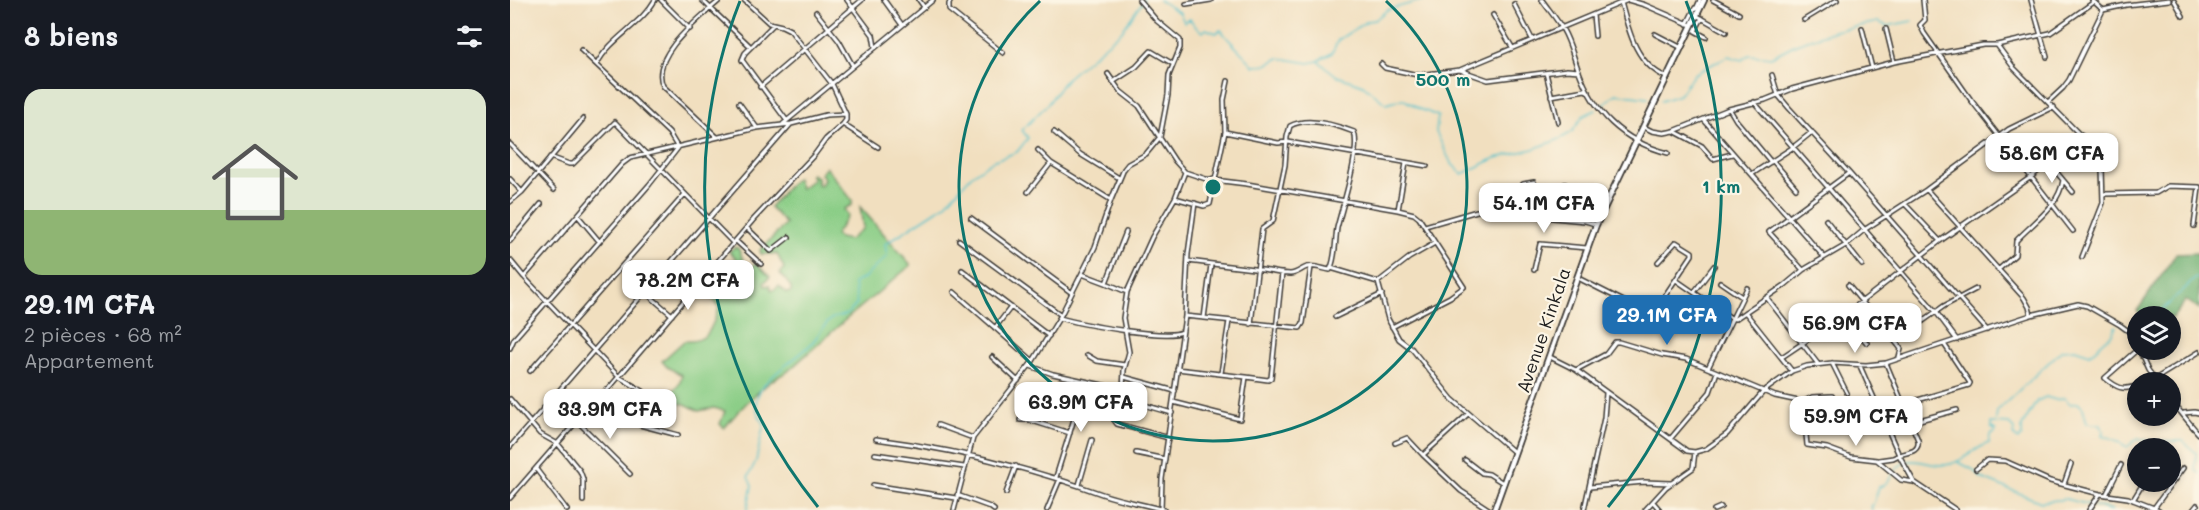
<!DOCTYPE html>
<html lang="fr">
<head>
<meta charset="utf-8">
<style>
	body { margin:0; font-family:Mali,sans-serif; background:#20242c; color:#f1f3f6; height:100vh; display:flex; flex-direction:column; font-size:22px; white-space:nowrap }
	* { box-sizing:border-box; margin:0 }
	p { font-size:20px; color:#9ea1a6 }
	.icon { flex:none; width:33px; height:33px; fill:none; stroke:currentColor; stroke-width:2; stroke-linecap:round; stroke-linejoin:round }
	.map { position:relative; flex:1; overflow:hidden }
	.panel { display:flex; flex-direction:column; background:#171b24; width:510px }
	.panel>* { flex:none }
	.buttons { position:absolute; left:1617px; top:306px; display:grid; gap:12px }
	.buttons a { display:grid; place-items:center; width:54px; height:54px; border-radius:50%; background:#171b24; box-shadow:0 3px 9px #0003; font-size:30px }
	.price { position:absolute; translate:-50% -51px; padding:0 14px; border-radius:12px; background:#fff; color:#222; font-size:20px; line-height:39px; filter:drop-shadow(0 2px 3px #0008) }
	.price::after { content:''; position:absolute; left:50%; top:36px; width:18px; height:14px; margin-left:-9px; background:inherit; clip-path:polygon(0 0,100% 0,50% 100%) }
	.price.current { background:#1f6fb2; color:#fff }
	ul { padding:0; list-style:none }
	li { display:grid; align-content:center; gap:12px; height:318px; padding:0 24px }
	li+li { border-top:2px solid #363941 }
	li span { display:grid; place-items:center; height:186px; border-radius:18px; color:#555 }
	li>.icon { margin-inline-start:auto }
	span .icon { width:108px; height:108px; fill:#fffc; stroke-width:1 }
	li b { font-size:26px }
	h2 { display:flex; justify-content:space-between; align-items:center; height:72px; padding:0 24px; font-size:26px }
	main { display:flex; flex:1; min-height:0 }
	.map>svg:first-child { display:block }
</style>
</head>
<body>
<main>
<section class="panel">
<h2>8 biens<svg class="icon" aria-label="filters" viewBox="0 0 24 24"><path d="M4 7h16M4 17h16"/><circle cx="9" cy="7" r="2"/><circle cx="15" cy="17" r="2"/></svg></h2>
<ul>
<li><span style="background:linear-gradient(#dfe7d0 65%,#8fb573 0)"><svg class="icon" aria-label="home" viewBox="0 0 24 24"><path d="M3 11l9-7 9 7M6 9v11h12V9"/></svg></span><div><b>29.1M CFA</b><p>2 pièces · 68 m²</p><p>Appartement</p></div></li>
</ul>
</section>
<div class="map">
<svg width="1689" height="510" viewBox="0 0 1689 510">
	<rect width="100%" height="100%" fill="#fcf5e5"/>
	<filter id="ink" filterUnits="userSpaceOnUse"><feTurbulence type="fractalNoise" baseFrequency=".0167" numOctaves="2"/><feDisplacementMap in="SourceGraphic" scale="12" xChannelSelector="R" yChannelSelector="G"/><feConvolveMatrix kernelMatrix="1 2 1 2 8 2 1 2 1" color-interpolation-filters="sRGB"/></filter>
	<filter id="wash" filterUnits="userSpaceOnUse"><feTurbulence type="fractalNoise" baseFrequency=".008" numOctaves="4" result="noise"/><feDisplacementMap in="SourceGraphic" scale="24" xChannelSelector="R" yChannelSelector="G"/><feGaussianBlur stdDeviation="1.35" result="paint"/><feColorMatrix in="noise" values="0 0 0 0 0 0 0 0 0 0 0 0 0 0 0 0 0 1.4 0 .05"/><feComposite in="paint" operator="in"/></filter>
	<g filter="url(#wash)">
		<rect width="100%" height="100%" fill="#f1dfbf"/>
		<path fill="#8acd86" stroke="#537451" stroke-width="1.5" d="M316,167L342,200V205L334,209L338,216L325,235L329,238L339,240L353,228L350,207L401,265L334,321L277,372C254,382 230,409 214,428L210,424L215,411L204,408L189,411L175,404L159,403L156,398L169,384L172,375L157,367L152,361L174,341C200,343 201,327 209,308L204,300L192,296L182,297V293L206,266L221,276L227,270L232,274V266H227L225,257L219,252L224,247L228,248L238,270L246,263L260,277L254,283L255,286L259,285L262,291L269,286L277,293L281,292V287L270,273L274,268L267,254H251L250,250L276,224L260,207L280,184L287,178L290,189L303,179L300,175L302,174L307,177L308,185H311L314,179L311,173Z"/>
		<path fill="#6fb073" stroke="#466648" stroke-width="1.5" d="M1689,253V309L1676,300L1661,320L1660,316H1631L1627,311L1666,254Z"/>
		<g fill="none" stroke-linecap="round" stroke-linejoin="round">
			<path stroke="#53c0ca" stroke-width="1.5" d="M649,0L670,13L674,22L680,19L686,27L693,32L696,29L706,33L711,30C721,44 733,53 744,66L756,65L769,58L799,63L808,61L822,53L828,40L857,21L865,20L877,10L914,0
				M808,61L827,76L853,85L876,104L893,99L910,109L928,116L926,132L941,163L952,174L986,158L1023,149L1050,139L1062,132L1073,116L1086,110
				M1151,101L1169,95L1184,74L1218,56L1232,60L1239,55L1261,57L1286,44L1324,31L1368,22L1377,26L1402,21
				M1092,106L1106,94L1138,98
				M1646,316L1686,278H1689
				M1609,322L1628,336
				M1486,420L1487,411L1552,350L1565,349L1580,354L1602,334L1606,326
				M1448,462L1462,469L1471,478L1531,502L1556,499L1580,505
				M1584,506L1602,510
				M237,510L242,486L238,477L246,461L254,423C226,390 280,366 299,346C307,338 312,328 320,320C324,316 331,317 337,314C340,312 344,307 347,304L344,283L354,278L377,256L375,244L435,205L461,176L482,161L507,152L518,138L512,130L537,105L557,78L611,32L634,0
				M1362,510L1361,505H1363L1369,487C1382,483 1383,466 1396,462C1408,458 1421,466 1433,465C1450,465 1464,448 1479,443L1480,435L1485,433L1486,430L1481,428V423L1499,424L1504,429L1503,435L1508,440L1512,436V426L1527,401L1536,397L1546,400L1555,398L1560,404L1568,403L1573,408L1577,423L1591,425L1593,431L1592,435L1611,442L1613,446L1617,447L1628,438L1638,441H1673L1686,453L1685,470L1689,473"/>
		</g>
	</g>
	<g filter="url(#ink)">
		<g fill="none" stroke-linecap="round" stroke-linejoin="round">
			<g stroke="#3c3934" stroke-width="6">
				<path id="minor" d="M151,0L180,29
					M192,0L241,47
					M234,0L259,23L272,26L280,30L322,84L336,114
					M337,0L363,35L365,47
					M374,0L392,25
					M409,0L414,7
					M441,0L439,4V10L493,53
					M1032,0C1039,10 1047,19 1053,30C1060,42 1063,56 1068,69C1084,113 1112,141 1158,153
					M1203,0L1229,14
					M1413,0L1415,20L1410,25L1414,33L1461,100L1563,231
					M1521,0L1537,57
					M1582,0L1593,10
					M1664,0L1673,16
					M1111,2C1119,32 1126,64 1156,77
					M676,4L701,0
					M1004,4L1022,39
					M1186,9L1190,0
					M306,12L329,41L343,66
					M983,15L1002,47
					M1083,15L1085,36
					M1186,15L1216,32
					M1192,18L1185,31L1196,37
					M1294,20L1327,0
					M1177,24L1185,8
					M263,25L235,53L232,60L277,121
					M1352,28L1362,68
					M1376,29L1384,62
					M1145,34L1170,47
					M1487,45L1540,33L1584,2
					M87,64C100,38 131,25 145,0
					M871,64L875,68L908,75L950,70L1118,0L1135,5L1181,25
					M950,70L978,80L1057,70L1069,71
					M1036,73L1048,122
					M598,74L610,91L629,106L665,161L675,172L696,179L737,184L888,210L904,214L909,218L954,287L940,297L882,327
					M1262,75L1268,95L1279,108L1339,173L1477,330
					M603,82L626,67L641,51L663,64
					M250,87L352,0
					M1041,96L1075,90L1079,92
					M1244,102L1426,312L1447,340
					M1538,102L1553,88L1559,80L1593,10L1616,5L1659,0
					M229,103L247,128
					M1220,110L1226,120L1261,162
					M1194,120L1314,257
					M273,124L423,0
					M334,125L368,147
					M1134,127L1142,131L1154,133L1164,131L1219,109L1255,100L1282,89L1384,62L1473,45H1487L1504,68L1578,143L1592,168L1593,203L1572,257
					M1164,131L1192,146L1203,159L1222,154
					M544,132L570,154L609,178
					M715,132L768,143L778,142L917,166
					M207,137L153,86C139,56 190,18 210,0
					M0,144L44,190
					M528,150L541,163L601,200
					M40,157L59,164H63L105,122L223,243
					M1263,161L1286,188
					M1538,162L1563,192
					M1242,174L1282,148L1302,132
					M0,179L12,192
					M1013,184L1024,182L1032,203
					M1417,190L1514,298L1519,307L1521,315
					M518,192L541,163
					M1594,194L1646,193L1658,186L1689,187
					M665,198L694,206L700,204L715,132L714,100L718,81
					M0,202L12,192L73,119
					M1054,204L1055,184
					M1395,204L1430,241
					M888,210L896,163
					M68,216L89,241
					M461,218L562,293
					M1043,218L1075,221L1085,224
					M1316,220L1352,265
					M915,226L967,211L1032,204H1067L1091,214
					M1684,226L1689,188
					M237,228L261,251L279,237
					M616,232L596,283L617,292
					M449,240L551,315
					M0,241L31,204
					M226,241L251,264
					M0,260L14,277L109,377L133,391
					M678,261C703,264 727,267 752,270C761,271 771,274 780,274C787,274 791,269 797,267C804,265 813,269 820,270C826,258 825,241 827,228C832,207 851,150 844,132C826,125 798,116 780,126L777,137L775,165L763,221L752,229L741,324
					M821,268L868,282L899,258L925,243
					M452,270L539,336
					M1024,270L1030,244L1077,248
					M1293,270L1259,232L1339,173
					M1488,270L1505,255L1506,241C1522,223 1549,207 1553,180
					M572,274L596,283
					M1068,278L1159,324
					M1166,280L1221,318L1225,319L1275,285L1293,270L1336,245L1354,230L1416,190L1499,129L1544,107
					M868,282L878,319L889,339L902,349L942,399L1004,452
					M1210,282L1232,297
					M1338,285L1388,345L1391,349L1389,357
					M1185,291L1204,266
					M135,292L162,315
					M444,292L523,361
					M1257,298L1308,364
					M1235,312L1282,371
					M1138,314L1144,312L1182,255V252L1166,242L1148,262
					M675,316L678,254L685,203
					M1333,316L1357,343
					M825,317L872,294
					M550,318C570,324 657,340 672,332
					M694,318L701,265
					M485,328L501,307
					M1399,331L1434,306L1466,289
					M0,348L4,339L139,185L168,148L159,133L71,50
					M1628,349L1595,378C1606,387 1613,392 1628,385
					M1629,350L1638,370L1647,382
					M577,355L587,361L615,365
					M482,357L508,381
					M1040,357L1066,370L1177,451L1185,452
					M1272,357L1333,316L1430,241L1521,177L1572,136
					M1322,363L1337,393
					M520,366L543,374L597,386L607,395L617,400L662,413
					M1350,366L1389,455C1399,452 1410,452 1408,440L1376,363
					M1198,368L1237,288
					M667,369L736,377
					M1066,370L1096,354L1105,342H1109L1152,355L1176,359L1265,396L1293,402L1302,397L1322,396
					M20,371L175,194
					M711,373L719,321
					M614,377L665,391
					M1635,382L1645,379L1689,352
					M0,399L30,434L48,444L70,471L73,479V501
					M1660,399C1670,411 1679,423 1689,434
					M87,401L130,425L168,435
					M663,402L730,419L736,377L758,380L761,378L772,273
					M1293,402L1297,445L1317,448L1341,457L1367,460L1391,480L1404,482L1446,510
					M1394,404L1459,385L1460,383L1434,344
					M1674,413L1684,412L1689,413
					M958,414L913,455L951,491L980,510
					M510,420H519L560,433
					M67,421L120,474
					M1295,421L1341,417
					M1402,422L1447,410
					M428,425L463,438
					M659,438L607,424L604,420L608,400L613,390L614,370L619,352L613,318L617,292L642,237L665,198L675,172
					M1161,438L1200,392L1207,372
					M366,439C445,449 517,467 592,494C611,501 634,504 654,510
					M885,443L897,438L913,455
					M0,447L280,125
					M626,453L655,459
					M365,454L454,467
					M955,460L972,473L979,474L993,483
					M1369,460L1383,458L1389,455L1404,482
					M26,469L57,510
					M1466,469L1477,460L1495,461L1540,481L1590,494L1618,498L1649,510
					M546,477L569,403L573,382
					M1554,484L1561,464
					M363,485L446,498
					M569,485L582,440
					M1080,487L1134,482L1161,483
					M496,493L506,466
					M447,495L480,507L484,510
					M1596,495L1611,465
					M0,498L67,421L100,387L244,219L305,154L316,139L333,124L336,120V114L316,115L281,124L247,128L120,158L112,164L14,277
					M1623,500L1634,482
					M1143,502L1150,510
					M1644,508L1673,468
					M651,509L652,479L675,316L790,328L793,323L801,267
					M444,510L463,438L523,361L551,315L585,247L601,200L614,169L618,164L636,154L650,137L658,95L659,75L670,48V40L647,21L629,0
					M537,510L550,479
					M1074,510L1094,418L1096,393
					M1135,510L1156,487L1183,468L1185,452L1196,449L1217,434L1254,391L1282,371L1297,366L1322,363L1356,365L1376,363L1521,315L1568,304L1577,306L1610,325L1621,333L1628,346
					M1204,510L1211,507
					M1579,510L1590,494
					M1683,510L1687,505"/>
			</g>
			<g stroke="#3c3934" stroke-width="8">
				<path id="primary" d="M984,510L1086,225L1194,0"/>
			</g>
			<use href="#minor" stroke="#fff" stroke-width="3"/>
			<use href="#primary" stroke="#fff" stroke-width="4.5"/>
		</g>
	</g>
	<g fill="none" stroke="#0f766e" stroke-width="3">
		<path d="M876 1A254 254 0 1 1 530 1"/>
		<path d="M308 507A508 508 0 0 1 230 1M1176 1A508 508 0 0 1 1098 507"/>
	</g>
	<g text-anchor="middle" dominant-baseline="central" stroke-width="4.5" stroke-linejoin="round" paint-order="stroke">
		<g font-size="18" fill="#1c1c1c" stroke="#fcf5e5">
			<text transform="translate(1033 330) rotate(-71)">Avenue Kinkala</text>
		</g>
	</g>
	<circle cx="703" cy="187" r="9" fill="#0f766e" stroke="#fcf5e5" stroke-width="3"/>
	<g font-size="18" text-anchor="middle" font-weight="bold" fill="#0f766e" stroke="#fcf5e5" stroke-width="4.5" stroke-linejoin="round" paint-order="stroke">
		<text x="933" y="86">500 m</text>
		<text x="1211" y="193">1 km</text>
	</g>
</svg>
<div class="buttons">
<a><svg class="icon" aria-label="layers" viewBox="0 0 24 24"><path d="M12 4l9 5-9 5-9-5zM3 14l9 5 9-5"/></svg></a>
<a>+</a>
<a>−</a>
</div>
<b class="price" style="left:1542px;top:184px">58.6M CFA</b>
<b class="price" style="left:1034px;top:234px">54.1M CFA</b>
<b class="price" style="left:178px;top:311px">78.2M CFA</b>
<b class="price current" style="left:1157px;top:346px">29.1M CFA</b>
<b class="price" style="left:1345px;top:354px">56.9M CFA</b>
<b class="price" style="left:571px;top:433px">63.9M CFA</b>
<b class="price" style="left:100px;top:440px">33.9M CFA</b>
<b class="price" style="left:1346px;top:447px">59.9M CFA</b>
</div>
</main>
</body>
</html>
